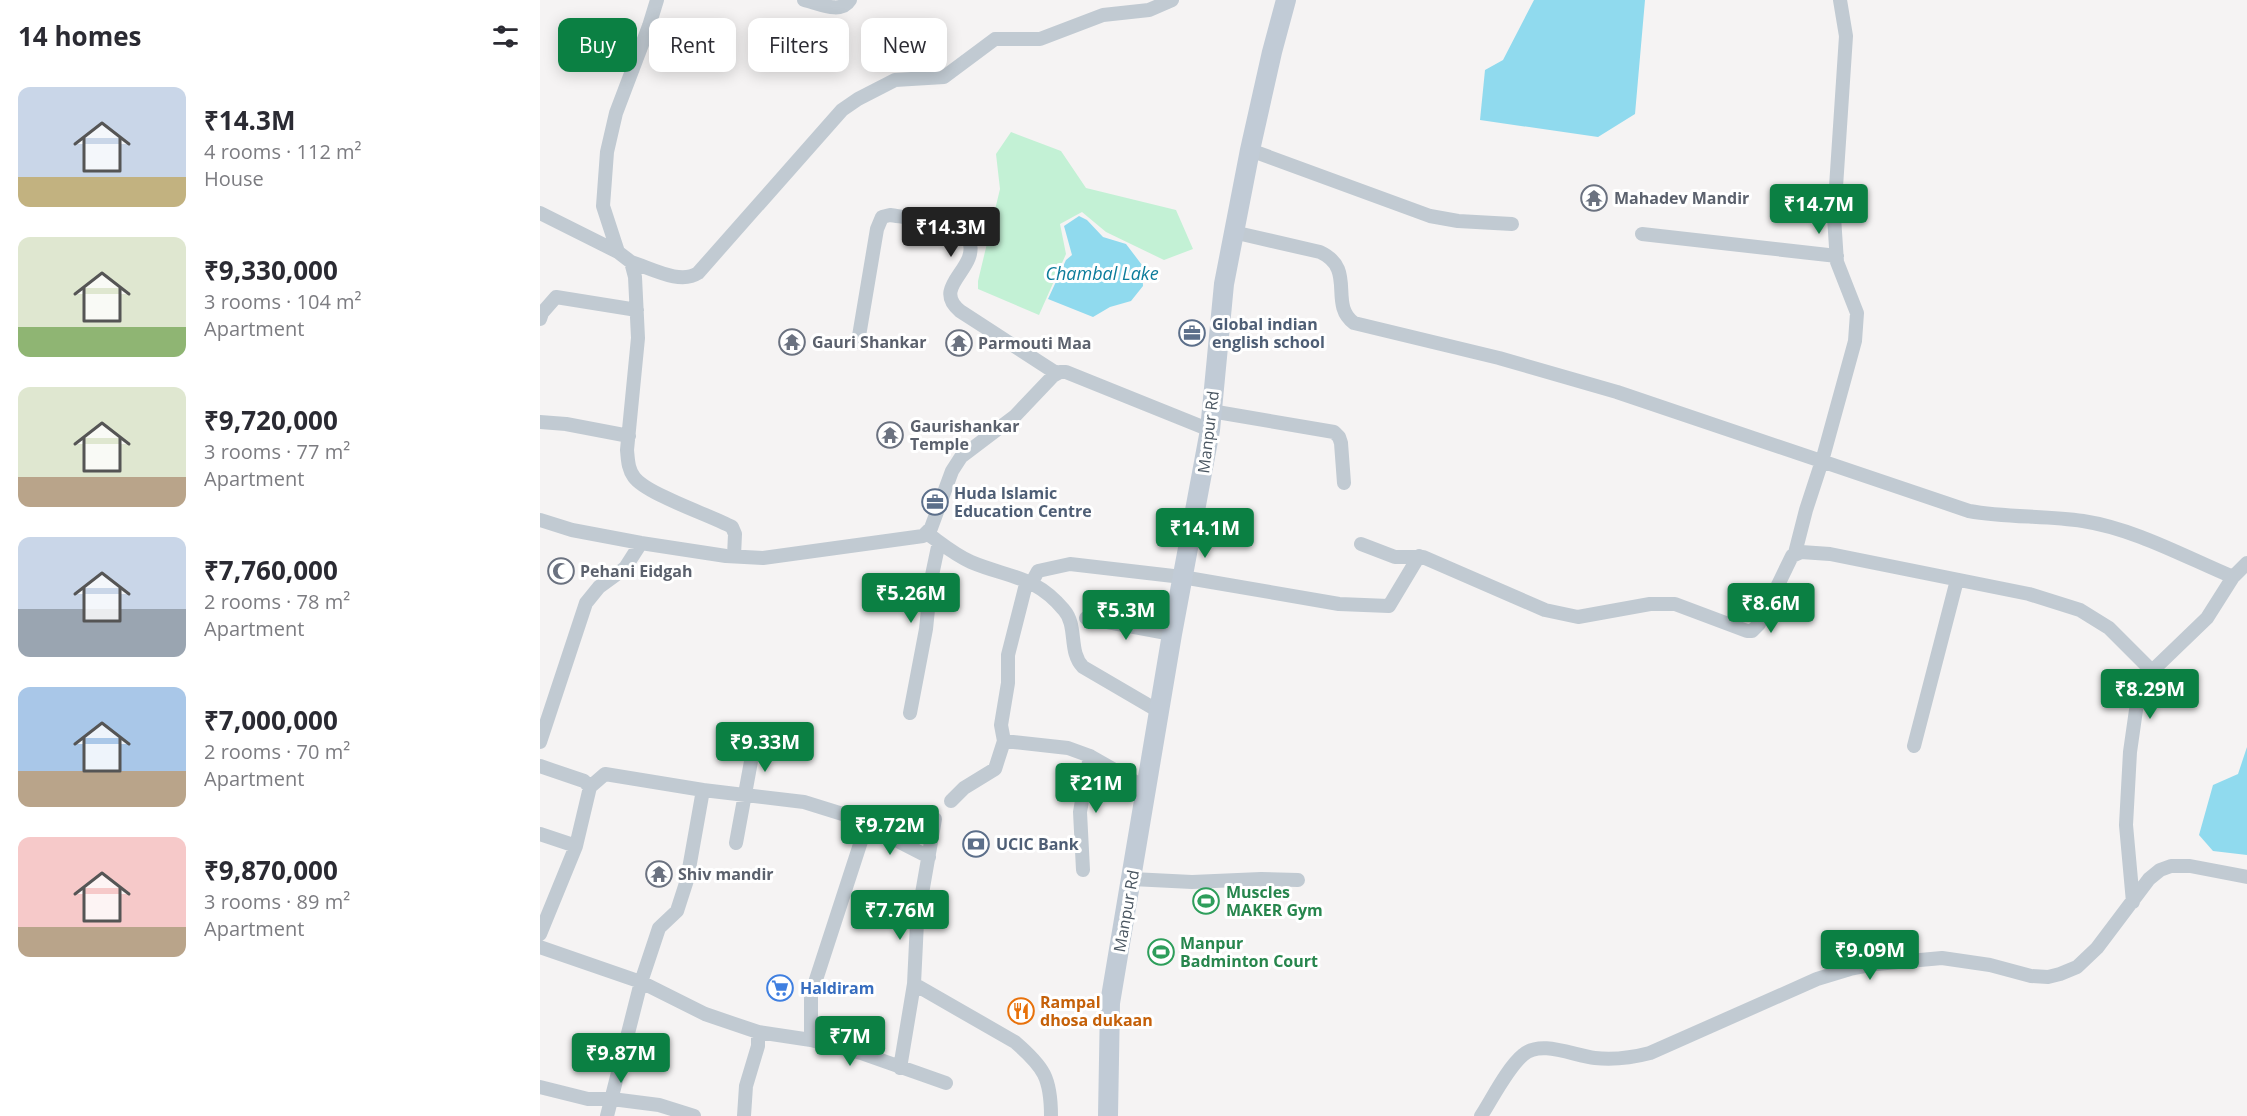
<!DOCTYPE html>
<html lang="en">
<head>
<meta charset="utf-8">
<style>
	body { margin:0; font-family:"Open Sans",sans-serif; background:#f7f7f7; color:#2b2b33; height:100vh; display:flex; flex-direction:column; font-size:22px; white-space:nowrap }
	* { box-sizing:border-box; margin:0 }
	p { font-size:20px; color:#7c7c81 }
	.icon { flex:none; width:33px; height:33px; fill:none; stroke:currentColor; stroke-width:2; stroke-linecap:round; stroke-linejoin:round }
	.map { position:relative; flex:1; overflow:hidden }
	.details { display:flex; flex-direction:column; background:#fff; width:540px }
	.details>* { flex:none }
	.hud { position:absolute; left:18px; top:18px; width:570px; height:54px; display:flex; gap:12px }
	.price { position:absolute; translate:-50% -51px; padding:0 14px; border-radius:6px; background:#0b8043; color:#fff; font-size:20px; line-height:39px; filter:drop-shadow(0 2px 3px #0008) }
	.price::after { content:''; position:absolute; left:50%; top:36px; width:18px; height:14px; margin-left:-9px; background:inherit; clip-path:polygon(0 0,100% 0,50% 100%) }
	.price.selected { background:#222; color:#fff }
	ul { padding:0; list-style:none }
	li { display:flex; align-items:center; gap:18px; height:150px; padding:0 18px }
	li span { display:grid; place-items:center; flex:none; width:168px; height:120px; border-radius:12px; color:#555 }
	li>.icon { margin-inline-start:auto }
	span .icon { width:72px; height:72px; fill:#fffc; stroke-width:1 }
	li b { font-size:26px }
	h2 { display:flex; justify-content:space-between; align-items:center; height:72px; padding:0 18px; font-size:26px }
	.chip { padding:0 21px; border-radius:12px; background:#fff; box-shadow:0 3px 15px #0003; font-size:21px; line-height:54px }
	.chip.selected { background:#0b8043; color:#fff }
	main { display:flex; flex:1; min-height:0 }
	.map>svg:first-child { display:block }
</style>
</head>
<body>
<main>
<section class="details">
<h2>14 homes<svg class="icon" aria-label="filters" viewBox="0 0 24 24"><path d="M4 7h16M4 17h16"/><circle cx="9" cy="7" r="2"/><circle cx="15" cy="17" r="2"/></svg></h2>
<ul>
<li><span style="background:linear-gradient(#c9d6e8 75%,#c2b280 0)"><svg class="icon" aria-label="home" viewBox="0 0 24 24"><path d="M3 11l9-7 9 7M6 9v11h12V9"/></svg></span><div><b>₹14.3M</b><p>4 rooms · 112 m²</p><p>House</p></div></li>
<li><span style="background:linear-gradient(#dfe7d0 75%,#8fb573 0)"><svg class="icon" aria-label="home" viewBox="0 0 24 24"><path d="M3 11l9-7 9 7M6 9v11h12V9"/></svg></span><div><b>₹9,330,000</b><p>3 rooms · 104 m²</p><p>Apartment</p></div></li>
<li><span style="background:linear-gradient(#dfe7d0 75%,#b9a48a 0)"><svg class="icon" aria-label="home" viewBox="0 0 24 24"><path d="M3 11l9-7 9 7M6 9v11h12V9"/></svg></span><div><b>₹9,720,000</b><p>3 rooms · 77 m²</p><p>Apartment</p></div></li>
<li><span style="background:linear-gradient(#c9d6e8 60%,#9aa5b1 0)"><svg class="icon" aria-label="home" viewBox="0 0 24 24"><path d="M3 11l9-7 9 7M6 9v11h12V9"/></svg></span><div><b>₹7,760,000</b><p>2 rooms · 78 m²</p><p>Apartment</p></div></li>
<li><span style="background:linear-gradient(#a9c7e8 70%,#b9a48a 0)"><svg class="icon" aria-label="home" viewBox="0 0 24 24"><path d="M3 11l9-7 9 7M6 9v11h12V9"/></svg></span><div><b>₹7,000,000</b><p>2 rooms · 70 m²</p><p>Apartment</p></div></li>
<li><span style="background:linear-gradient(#f6c9c9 75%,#b9a48a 0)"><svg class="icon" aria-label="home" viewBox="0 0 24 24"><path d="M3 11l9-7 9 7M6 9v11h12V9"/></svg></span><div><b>₹9,870,000</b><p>3 rooms · 89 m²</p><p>Apartment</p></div></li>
</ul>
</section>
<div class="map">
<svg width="1707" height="1116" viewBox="0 0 1707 1116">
	<rect width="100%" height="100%" fill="#f5f3f3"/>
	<path fill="#c3f1d5" d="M471,132L521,151L546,188L636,210L653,249L624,260L566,232L542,212L520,224L526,254L499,315L438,289V281L460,189L456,154Z"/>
	<path fill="#90daee" d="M994,0H1105L1095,114L1058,137L940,120L945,70L963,60Z
		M539,216L547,220L563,237L586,244L602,265L603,286L591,301L570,307L553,317L508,299L526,260L532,255L524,226Z
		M1707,747V855L1673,851L1659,835L1673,785L1698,774Z"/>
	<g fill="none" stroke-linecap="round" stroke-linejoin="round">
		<path stroke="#c1cad2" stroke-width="14" d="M264,0C278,3 301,15 310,0
			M710,150L890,216L918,221L972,224
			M0,213L78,252L91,262L95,277L98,338L87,450C88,460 88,469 94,477C106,494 170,515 192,527L195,534L194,556
			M693,232L780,252C817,269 788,304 814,323L959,358L1077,392L1429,511C1467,518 1505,515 1543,521C1595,529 1645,557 1693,577
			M1102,234L1297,256
			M78,252L63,206L67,152L76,113L109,26L117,0
			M91,262C111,268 140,285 158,273L302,110L318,99L355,80L404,77L455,39H500L563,15L609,10L632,0
			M0,319L2,313L16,297L97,310
			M318,342L337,229L342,217L350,215C368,218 422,223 429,240C440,269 390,286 420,311L516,373
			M671,411L794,432L799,437L801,443L804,483
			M0,422L26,424L89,436
			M0,520L32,530L101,543L186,556L223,558L383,536L391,528L412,471L421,457L475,416L513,376L520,372H526L670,430
			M388,534C402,544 415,555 431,562C469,578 495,575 524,610C538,626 528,652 543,667L620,712
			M821,544L855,557H883L1005,610L1038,617L1110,604H1135L1207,631H1212L1219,624L1252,556L1261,552L1290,554L1489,594L1540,610L1569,628L1612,671
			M1255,553L1266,510L1282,461L1315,341L1317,313L1297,262L1294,217L1306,36L1300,0
			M546,618L632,634
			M370,713L386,629L391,580L399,542
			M464,741L528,748L550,756L606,788
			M0,742L46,603L59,587L85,568L101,543
			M1374,746L1417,580
			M0,766L44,781L50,787L36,846L0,934
			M50,787L65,774L163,790L264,802L309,816L389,857
			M411,801L424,788L455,769L464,741L461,725L468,683V655L485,588L492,582L498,571L530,564L642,577L799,604L849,606L879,556
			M0,834L36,846
			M196,843L214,745
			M543,870L540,812L550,756
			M592,879L652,882L721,879L758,880
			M1593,902L1586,825L1590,752L1597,703L1603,685L1612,671L1667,618L1693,577L1707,563
			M0,947L101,982L165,1014L218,1032L271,1040L321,1053L406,1083
			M374,984L475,1042C504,1067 511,1078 511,1116
			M271,1040V995L326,826
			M360,1068L374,984L377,922L395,819
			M0,1087L48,1099H72L119,1105L154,1116
			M67,1116L101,982L119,928L137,911L147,880L163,790
			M204,1116L206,1086L218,1046V1032
			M941,1116C952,1099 968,1067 983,1055C1001,1039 1034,1056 1055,1058C1074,1060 1091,1058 1110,1053L1277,979L1310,969L1336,964L1402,958L1450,965L1491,976L1508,977L1520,974L1537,967L1557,948L1609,879L1620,870L1631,866H1650L1707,877"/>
		<path stroke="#c1cbd6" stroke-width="20" d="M568,1116L570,1003L632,634L670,430L684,284L710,150L732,52L746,0"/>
	</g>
	<defs>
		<g id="temple-ring" transform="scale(1.35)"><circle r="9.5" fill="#fff" stroke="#6b7280" stroke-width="1.5"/><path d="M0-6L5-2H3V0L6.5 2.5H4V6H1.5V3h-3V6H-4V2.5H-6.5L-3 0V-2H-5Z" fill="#6b7280"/></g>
		<g id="office-ring" transform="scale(1.35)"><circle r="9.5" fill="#fff" stroke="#5c6f8a" stroke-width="1.5"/><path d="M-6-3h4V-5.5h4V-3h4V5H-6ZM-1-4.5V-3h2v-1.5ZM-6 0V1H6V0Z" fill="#5c6f8a"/></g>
		<g id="mosque-ring" transform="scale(1.35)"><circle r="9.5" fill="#fff" stroke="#6b7280" stroke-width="1.5"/><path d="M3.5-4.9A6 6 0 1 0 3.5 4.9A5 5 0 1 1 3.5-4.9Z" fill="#6b7280"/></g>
		<g id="bank-ring" transform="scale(1.35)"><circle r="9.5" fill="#fff" stroke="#5c6f8a" stroke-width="1.5"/><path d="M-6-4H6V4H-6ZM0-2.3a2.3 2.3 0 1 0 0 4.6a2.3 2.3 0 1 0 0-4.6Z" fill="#5c6f8a"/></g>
		<g id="stadium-ring" transform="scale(1.35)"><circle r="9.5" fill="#fff" stroke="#2e9e5b" stroke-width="1.5"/><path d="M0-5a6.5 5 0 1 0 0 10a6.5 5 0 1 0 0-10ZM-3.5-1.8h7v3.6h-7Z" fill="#2e9e5b"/></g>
		<g id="supermarket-ring" transform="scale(1.35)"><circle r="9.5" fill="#fff" stroke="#3f7fe0" stroke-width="1.5"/><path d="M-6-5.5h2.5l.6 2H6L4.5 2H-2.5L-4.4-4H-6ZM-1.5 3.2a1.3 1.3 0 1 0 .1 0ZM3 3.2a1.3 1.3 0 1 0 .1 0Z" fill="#3f7fe0"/></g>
		<g id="restaurant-ring" transform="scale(1.35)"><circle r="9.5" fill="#fff" stroke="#e8710a" stroke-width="1.5"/><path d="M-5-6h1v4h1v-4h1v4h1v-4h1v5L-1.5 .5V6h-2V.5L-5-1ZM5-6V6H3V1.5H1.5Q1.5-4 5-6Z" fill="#e8710a"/></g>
	</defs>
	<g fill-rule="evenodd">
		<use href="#temple-ring" x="1054" y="198"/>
		<use href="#office-ring" x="652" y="333"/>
		<use href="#temple-ring" x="252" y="342"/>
		<use href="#temple-ring" x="419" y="343"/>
		<use href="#temple-ring" x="350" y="435"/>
		<use href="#office-ring" x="395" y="502"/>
		<use href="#mosque-ring" x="21" y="571"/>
		<use href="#bank-ring" x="436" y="844"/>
		<use href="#temple-ring" x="119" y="874"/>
		<use href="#stadium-ring" x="666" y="901"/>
		<use href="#stadium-ring" x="621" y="952"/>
		<use href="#supermarket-ring" x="240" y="988"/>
		<use href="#restaurant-ring" x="481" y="1011"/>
	</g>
	<g text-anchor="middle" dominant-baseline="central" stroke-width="6" stroke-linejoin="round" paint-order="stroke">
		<g font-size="16" font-weight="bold" fill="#5b616d" stroke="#fff" text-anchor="start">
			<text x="1074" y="198">Mahadev Mandir</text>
			<text x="272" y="342">Gauri Shankar</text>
			<text x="438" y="343">Parmouti Maa</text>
			<text x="370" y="426">Gaurishankar<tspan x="370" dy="18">Temple</tspan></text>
			<text x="40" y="571">Pehani Eidgah</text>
			<text x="138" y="874">Shiv mandir</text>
		</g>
		<g font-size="16" font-weight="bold" fill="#4e5e75" stroke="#fff" text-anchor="start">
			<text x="672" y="324">Global indian<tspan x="672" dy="18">english school</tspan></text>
			<text x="414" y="493">Huda Islamic<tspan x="414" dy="18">Education Centre</tspan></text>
			<text x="456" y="844">UCIC Bank</text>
		</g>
		<g font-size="16" fill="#4a5661" stroke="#fff">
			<text transform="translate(668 432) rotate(-83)">Manpur Rd</text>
			<text transform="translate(586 911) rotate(-80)">Manpur Rd</text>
		</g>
		<g font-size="16" font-weight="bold" fill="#27864d" stroke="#fff" text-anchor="start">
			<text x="686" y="892">Muscles<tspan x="686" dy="18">MAKER Gym</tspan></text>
			<text x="640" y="943">Manpur<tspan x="640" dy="18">Badminton Court</tspan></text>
		</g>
		<g font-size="16" font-weight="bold" fill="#366cbe" stroke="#fff" text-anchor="start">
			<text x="260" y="988">Haldiram</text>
		</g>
		<g font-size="16" font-weight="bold" fill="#c56008" stroke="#fff" text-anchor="start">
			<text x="500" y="1002">Rampal<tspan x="500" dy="18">dhosa dukaan</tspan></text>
		</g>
		<g font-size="18" font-style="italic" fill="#0c7c9b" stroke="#fff">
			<text x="562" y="273">Chambal Lake</text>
		</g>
	</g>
</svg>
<b class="price" style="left:1279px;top:235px">₹14.7M</b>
<b class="price selected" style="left:411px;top:258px">₹14.3M</b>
<b class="price" style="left:665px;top:559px">₹14.1M</b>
<b class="price" style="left:371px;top:624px">₹5.26M</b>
<b class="price" style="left:1231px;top:634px">₹8.6M</b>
<b class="price" style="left:586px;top:641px">₹5.3M</b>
<b class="price" style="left:1610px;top:720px">₹8.29M</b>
<b class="price" style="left:225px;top:773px">₹9.33M</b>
<b class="price" style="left:556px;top:814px">₹21M</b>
<b class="price" style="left:350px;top:856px">₹9.72M</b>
<b class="price" style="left:360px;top:941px">₹7.76M</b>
<b class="price" style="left:1330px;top:981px">₹9.09M</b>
<b class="price" style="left:310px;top:1067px">₹7M</b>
<b class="price" style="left:81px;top:1084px">₹9.87M</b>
<div class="hud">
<a class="chip selected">Buy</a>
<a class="chip">Rent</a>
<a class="chip">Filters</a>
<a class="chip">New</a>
</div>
</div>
</main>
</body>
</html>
